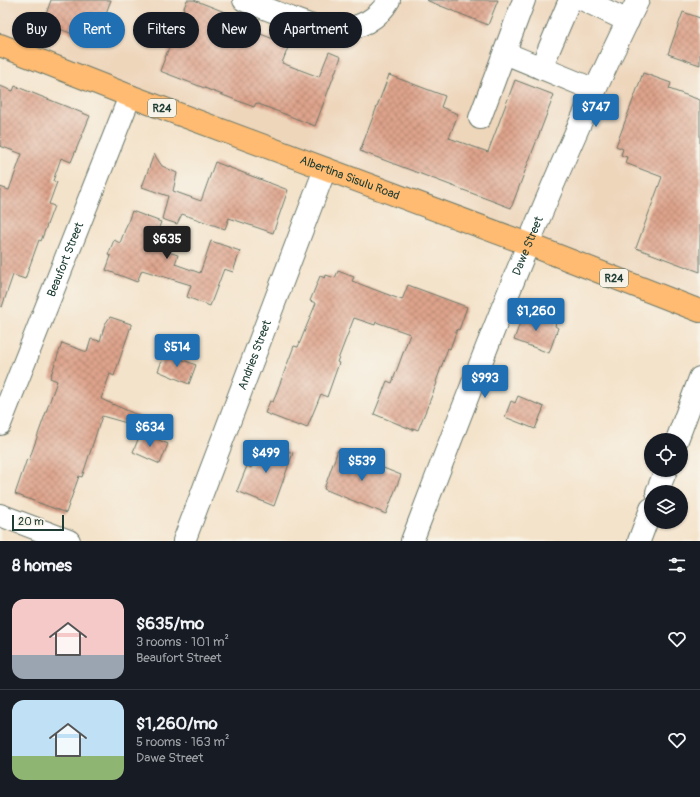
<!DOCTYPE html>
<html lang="en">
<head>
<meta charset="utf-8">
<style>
	body { margin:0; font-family:Pangolin,sans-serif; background:#20242c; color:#f1f3f6; height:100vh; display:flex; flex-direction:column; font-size:15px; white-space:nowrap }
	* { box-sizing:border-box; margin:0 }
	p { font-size:13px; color:#9ea1a6 }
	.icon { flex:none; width:22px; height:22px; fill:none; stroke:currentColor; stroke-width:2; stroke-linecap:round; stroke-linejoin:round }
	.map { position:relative; height:541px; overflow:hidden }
	.side { display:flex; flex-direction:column; background:#171b24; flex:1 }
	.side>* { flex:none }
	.top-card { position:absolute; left:12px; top:12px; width:400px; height:36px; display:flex; gap:8px }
	.buttons { position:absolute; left:644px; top:433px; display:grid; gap:8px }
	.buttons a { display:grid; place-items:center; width:44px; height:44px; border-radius:50%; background:#171b24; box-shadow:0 1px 3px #0004; font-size:20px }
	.scale { position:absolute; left:12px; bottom:10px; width:52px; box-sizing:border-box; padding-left:4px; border:2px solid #1f3d34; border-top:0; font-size:11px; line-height:14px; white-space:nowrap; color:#1f3d34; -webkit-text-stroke:3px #f7f3e8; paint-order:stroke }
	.price { position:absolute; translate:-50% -34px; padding:0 9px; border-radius:4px; background:#1f6fb2; color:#fff; font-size:13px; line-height:26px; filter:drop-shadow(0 1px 2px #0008) }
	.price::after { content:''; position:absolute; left:50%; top:24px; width:12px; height:9px; margin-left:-6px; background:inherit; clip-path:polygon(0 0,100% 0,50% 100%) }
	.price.active { background:#222; color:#fff }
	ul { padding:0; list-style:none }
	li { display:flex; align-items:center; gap:12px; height:100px; padding:0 12px }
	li+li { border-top:1px solid #363941 }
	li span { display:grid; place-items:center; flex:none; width:112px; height:80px; border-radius:12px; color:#555 }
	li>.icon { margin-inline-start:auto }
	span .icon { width:48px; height:48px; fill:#fffc; stroke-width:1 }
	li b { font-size:17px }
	h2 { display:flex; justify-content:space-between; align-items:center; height:48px; padding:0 12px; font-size:17px }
	.pill { padding:0 14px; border-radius:18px; background:#171b24; box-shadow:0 1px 3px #0004; font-size:14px; line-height:36px }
	.pill.active { background:#1f6fb2; color:#fff }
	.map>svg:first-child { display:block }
</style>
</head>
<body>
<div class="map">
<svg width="700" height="541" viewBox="0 0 700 541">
	<defs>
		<pattern id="building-cross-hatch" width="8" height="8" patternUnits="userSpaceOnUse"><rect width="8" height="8" fill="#dea38b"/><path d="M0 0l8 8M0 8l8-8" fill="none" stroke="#b38672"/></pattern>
	</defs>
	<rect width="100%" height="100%" fill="#f7f3e8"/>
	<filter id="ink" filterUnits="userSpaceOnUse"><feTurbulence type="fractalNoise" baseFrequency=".025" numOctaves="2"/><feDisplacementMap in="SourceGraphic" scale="8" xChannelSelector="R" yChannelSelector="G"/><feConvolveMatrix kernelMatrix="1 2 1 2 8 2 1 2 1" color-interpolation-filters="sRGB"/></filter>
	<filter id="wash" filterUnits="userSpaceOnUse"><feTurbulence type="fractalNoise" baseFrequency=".012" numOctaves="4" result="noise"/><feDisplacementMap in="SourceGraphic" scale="16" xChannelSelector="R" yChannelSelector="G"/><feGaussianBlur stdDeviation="0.9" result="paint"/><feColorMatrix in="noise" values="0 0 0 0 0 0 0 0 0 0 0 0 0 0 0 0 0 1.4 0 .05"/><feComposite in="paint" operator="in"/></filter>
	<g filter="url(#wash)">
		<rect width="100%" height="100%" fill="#f4e3cb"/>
		<path fill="#eed6bb" d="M0,0H700V309L0,38Z"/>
		<g id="blocks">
			<path fill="url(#building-cross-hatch)" d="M51,0H111L95,42L43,23Z
				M187,0H194L240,18L237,25L289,45L282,63L319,77L329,52L341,57L315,126L256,103L254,107L160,71Z
				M426,0H498L488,25Z
				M683,12L700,18V65L668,54Z
				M643,73L671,83L669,89L700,100V272L636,248L662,177L625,163L627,157L621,155L623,149L616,146Z
				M389,75L445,96L441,107L458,114L449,138L488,152L515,80L554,95L511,208L360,151Z
				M0,86L13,91L15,86L90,116L71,162L61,158L53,181L57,182L49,204L54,206L41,241L39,240L25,279L13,275L2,307L0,306V187L9,190L22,154L0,146Z
				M154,154L162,166L177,173L173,191L201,201L215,162L288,190L273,233L229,218L225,229L182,214L177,224L162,219L168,196L142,187Z
				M132,211L161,222L152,247L178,255L175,264L200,273L211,241L240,251L233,272L224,269L210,306L187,297L191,285L142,270L137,282L106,270L111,256L108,255L114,240L120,243Z
				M338,271L354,277L352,281L402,300L408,285L467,307L459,330L457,329L450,349L448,348L436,382L437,383L418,430L413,428V430L374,414L387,381L392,383L410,334L376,322L375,325L354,318L337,362L339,363L327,397L321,394L307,428L300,425L299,426L265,413L270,401L273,402L294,346L298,347L316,303L310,301L320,276L325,278L326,275L335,278Z
				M524,311L556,322L555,326L558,328L549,353L514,340Z
				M110,317L131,324V326L114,376L110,374L101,399L151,421L148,429L102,416L82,477L79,476L66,513L15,494L27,459L29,460L57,381L50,378L62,343L87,352L91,339L100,341L105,324Z
				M165,353L196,365L189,384L158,371Z
				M518,396L544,407L535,429L505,417L511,401L515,403Z
				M141,432L168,444L160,464L133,452Z
				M261,441L293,453L274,506L237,491L247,466L251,468Z
				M338,450L401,475L386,514L324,489Z"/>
		</g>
	</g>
	<g filter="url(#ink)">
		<use href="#blocks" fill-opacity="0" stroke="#6a7769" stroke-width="1"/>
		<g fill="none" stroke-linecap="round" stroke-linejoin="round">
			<g stroke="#6a7769" stroke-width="24">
				<g id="minor">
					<path d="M244,0C260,6 275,12 290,18C319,29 338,37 367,22C376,17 384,9 389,0"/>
					<path d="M584,0L628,21"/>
					<path d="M505,53L595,90"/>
					<path d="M541,68L570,0"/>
					<path d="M480,118L524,0"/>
					<path id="s1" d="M0,424L130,96"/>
					<path d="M677,440L700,378"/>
					<path d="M657,492L666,470"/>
					<path d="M0,515L69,541"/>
					<path id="s2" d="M184,541L325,169"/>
					<path id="s3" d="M412,541C482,358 551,175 638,0"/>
					<path d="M639,541L651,509"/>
				</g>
			</g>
			<g stroke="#6a7769" stroke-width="24">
				<g id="major">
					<path id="s4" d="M0,45L130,96L528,244L700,311"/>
				</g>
			</g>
			<use href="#minor" stroke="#fff" stroke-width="22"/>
			<use href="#major" stroke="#febb71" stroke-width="22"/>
		</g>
	</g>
	<g text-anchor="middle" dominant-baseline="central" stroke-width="3" stroke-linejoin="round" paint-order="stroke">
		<g fill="#f7f3e8" stroke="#60746a" stroke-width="1">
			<rect x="148" y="99" width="28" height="18" rx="3"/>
			<rect x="600" y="269" width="28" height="18" rx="3"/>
		</g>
		<g font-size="11" font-weight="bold" fill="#1f3d34">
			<text x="162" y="108">R24</text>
			<text x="614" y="278">R24</text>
		</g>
		<g font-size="12" fill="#1f3d34" stroke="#f7f3e8">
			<text stroke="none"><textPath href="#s4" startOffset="374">Albertina Sisulu Road</textPath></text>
			<text stroke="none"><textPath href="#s3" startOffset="317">Dawe Street</textPath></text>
			<text stroke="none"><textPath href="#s1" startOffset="177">Beaufort Street</textPath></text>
			<text stroke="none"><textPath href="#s2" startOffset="199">Andries Street</textPath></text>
		</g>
	</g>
</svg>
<div class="buttons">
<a><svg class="icon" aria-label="locate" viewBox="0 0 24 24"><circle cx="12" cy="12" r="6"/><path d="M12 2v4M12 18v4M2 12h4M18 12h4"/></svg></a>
<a><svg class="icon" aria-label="layers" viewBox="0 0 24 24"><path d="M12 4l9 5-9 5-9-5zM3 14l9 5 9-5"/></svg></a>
</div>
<div class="scale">20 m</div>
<b class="price" style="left:596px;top:128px">$747</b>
<b class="price active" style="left:167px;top:260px">$635</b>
<b class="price" style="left:536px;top:332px">$1,260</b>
<b class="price" style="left:177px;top:368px">$514</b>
<b class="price" style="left:485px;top:399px">$993</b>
<b class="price" style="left:150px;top:448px">$634</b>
<b class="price" style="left:266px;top:474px">$499</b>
<b class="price" style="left:362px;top:482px">$539</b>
<div class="top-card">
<a class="pill">Buy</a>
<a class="pill active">Rent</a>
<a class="pill">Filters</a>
<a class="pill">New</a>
<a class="pill">Apartment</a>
</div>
</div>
<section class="side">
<h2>8 homes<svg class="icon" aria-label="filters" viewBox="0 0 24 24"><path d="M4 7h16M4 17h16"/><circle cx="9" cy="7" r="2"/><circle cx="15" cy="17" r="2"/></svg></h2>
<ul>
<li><span style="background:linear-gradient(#f6c9c9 70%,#9aa5b1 0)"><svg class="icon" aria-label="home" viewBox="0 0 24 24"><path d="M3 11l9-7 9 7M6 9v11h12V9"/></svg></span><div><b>$635/mo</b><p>3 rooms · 101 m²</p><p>Beaufort Street</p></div><svg class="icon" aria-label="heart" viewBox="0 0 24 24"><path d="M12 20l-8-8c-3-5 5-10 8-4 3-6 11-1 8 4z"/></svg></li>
<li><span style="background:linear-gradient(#bfe0f5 70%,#8fb573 0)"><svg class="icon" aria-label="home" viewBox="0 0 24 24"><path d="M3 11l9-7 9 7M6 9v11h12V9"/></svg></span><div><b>$1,260/mo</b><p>5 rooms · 163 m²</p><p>Dawe Street</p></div><svg class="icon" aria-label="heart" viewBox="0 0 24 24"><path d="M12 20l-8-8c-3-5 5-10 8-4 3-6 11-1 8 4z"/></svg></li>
</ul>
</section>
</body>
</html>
